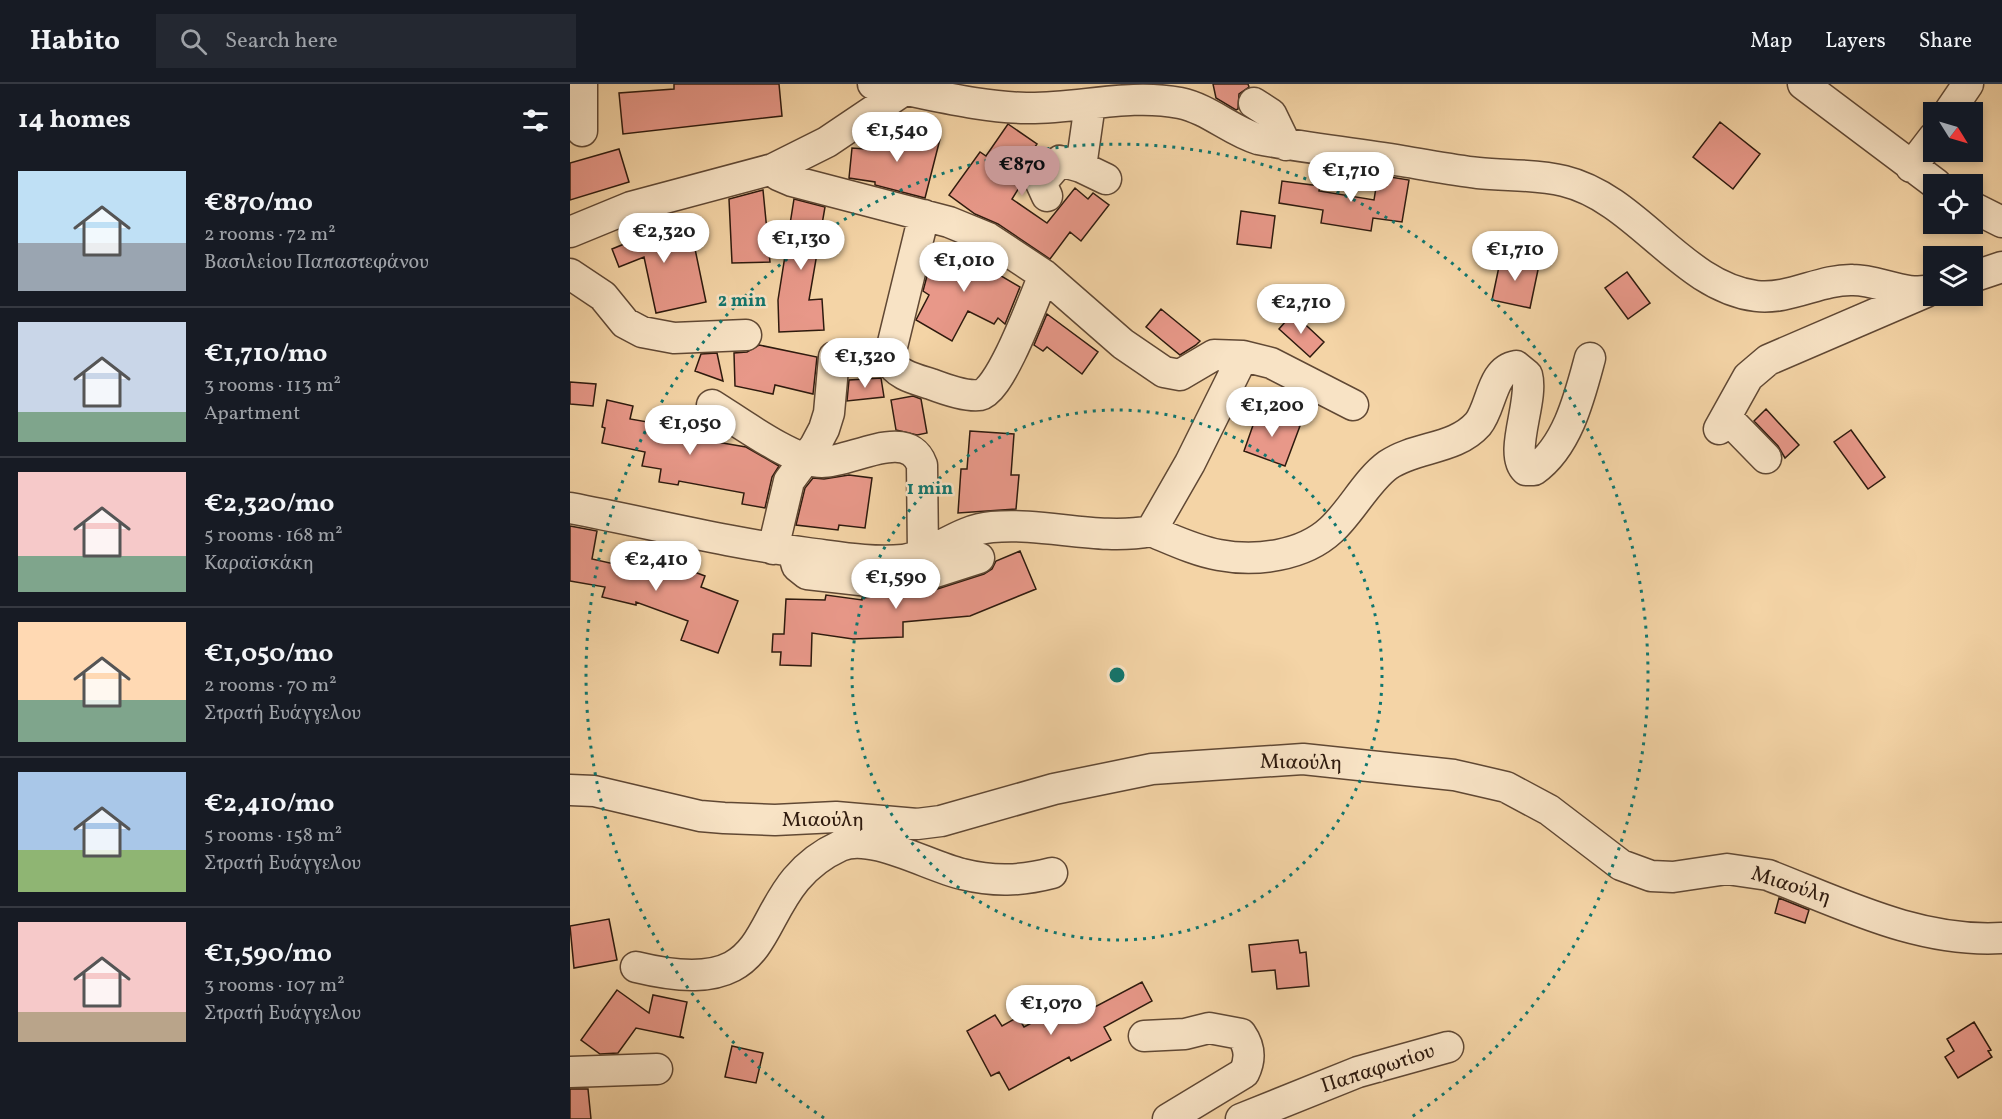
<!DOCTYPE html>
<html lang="en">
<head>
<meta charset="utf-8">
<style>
	body { margin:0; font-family:Vollkorn,serif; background:#242831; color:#f1f3f6; height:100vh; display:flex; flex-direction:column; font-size:22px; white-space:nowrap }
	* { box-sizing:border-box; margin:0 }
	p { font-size:20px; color:#9ea1a6 }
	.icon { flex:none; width:33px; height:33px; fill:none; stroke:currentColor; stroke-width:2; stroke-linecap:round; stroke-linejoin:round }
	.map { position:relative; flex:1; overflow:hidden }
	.side { display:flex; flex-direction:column; background:#171b24; width:570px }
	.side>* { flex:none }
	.needle { width:39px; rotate:127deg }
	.tools { position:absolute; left:1353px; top:18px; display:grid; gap:12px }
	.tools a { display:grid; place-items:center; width:60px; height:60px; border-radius:0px; background:#171b24; box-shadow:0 3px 9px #0003; font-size:30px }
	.price { position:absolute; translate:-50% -51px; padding:0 14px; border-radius:21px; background:#fff; color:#222; font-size:20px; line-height:39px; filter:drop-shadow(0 2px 3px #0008) }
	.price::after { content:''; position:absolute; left:50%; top:36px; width:18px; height:14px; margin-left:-9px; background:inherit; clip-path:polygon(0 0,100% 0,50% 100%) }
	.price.active { background:#c59692; color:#111 }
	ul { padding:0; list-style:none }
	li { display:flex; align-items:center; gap:18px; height:150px; padding:0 18px }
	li+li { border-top:2px solid #363941 }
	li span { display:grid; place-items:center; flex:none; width:168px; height:120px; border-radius:0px; color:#555 }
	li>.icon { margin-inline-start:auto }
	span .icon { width:72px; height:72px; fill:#fffc; stroke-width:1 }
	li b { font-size:26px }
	h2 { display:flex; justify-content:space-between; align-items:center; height:72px; padding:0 18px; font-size:26px }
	header { display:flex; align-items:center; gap:36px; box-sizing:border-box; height:84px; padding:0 30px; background:#171b24; border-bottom:2px solid #363941 }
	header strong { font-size:28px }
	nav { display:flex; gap:33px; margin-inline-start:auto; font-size:21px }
	.search { width:420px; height:54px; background:#242831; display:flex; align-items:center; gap:15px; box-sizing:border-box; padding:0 21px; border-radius:0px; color:#9ea1a6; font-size:22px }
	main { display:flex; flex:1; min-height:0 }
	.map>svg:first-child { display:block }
</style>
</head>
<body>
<header>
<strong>Habito</strong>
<div class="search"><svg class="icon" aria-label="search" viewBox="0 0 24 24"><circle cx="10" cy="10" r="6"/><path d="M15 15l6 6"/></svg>Search here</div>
<nav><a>Map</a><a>Layers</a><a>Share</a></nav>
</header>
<main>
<section class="side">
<h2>14 homes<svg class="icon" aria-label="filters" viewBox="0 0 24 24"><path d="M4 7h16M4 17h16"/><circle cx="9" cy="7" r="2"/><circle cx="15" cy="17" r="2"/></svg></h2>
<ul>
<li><span style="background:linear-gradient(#bfe0f5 60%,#9aa5b1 0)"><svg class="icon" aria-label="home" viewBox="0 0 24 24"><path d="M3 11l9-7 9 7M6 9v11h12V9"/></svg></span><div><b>€870/mo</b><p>2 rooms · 72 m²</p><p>Βασιλείου Παπαστεφάνου</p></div></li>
<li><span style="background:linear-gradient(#c9d6e8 75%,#7fa58c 0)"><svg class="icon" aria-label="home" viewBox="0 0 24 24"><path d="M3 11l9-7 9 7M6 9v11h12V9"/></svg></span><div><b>€1,710/mo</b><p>3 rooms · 113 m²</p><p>Apartment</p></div></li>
<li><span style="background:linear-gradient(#f6c9c9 70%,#7fa58c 0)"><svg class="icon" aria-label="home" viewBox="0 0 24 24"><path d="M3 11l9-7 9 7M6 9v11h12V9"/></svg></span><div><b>€2,320/mo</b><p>5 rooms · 168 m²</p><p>Καραϊσκάκη</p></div></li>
<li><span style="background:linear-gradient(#ffd9b3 65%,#7fa58c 0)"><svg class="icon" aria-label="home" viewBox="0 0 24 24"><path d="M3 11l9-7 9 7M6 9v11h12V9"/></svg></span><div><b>€1,050/mo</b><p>2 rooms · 70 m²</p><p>Στρατή Ευάγγελου</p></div></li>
<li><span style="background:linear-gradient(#a9c7e8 65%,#8fb573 0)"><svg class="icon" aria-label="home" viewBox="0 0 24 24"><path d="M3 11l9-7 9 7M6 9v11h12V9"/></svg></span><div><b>€2,410/mo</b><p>5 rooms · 158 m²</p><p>Στρατή Ευάγγελου</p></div></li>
<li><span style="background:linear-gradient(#f6c9c9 75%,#b9a48a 0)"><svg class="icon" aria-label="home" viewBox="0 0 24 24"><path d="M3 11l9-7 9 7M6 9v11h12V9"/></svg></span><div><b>€1,590/mo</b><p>3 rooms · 107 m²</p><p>Στρατή Ευάγγελου</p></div></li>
</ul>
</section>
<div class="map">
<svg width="1432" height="1035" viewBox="0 0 1432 1035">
	<rect width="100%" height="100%" fill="#f4d4a6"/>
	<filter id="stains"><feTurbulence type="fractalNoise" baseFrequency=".00333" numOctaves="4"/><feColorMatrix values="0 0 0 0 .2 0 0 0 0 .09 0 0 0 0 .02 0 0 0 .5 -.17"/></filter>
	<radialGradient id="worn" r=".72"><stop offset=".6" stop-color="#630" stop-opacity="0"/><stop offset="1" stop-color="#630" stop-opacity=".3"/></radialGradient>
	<path fill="#e89889" stroke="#2e1a0e" stroke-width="1.5" d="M104,0H209L212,32L53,50L49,9L104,5Z
		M643,0H678L679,3L669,10L668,25L666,26L646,14Z
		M1150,38L1190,70L1163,105L1123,73Z
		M438,40L467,60L444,93L452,99L442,115L477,139L505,104L518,115L523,109L539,121L511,157L500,148L480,175L428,140L405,130L379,111L410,68L416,72Z
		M340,47L370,55L355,114L305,101V98L279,94L282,64L295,65L297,52L338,55Z
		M49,65L59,98L0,116V79Z
		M808,91L839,96L832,138L803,134L801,147L751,139L753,126L709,119L712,97L750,102L749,107L804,116Z
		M193,106L200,178L162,179L159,115Z
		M224,115L255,123L239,216L252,215L254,246L209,248L208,216Z
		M671,127L705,132L701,164L667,160Z
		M98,131L111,164L124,160L136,218L86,229L74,173L49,183L42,165L59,158L54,145Z
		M375,159L450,203L435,240L428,234L424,240L398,227L382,257L346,236L359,211L353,207L357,192Z
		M931,173L969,181L960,224L922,216Z
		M1057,188L1080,219L1058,235L1035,204Z
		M591,225L630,257L626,261L610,271L576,243Z
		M723,229L754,258L740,273L709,245Z
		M477,230L528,268L512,290L477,263L473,267L464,261Z
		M189,261L247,273L243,310L205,301L203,310L165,302L164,269L177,268Z
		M147,269L153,297L125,287L131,270Z
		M311,294L314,313L277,317L279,296Z
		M0,298L26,300L23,322L0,320Z
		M343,312L351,315L357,349L347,351L326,346L321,316Z
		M37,316L63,322L60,335L118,345L117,353L176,363L209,382L202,393L195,424L172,420L174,409L109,397L108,401L89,398L91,385L72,382L75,368L32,359L35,344L32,343Z
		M1196,325L1229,361L1215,374L1208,362L1184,337Z
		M688,327L730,342L715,382L674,367Z
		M1281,346L1315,393L1298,405L1264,358Z
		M400,347L444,350L441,391H449L446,425L388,429L391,385H397Z
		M279,391L302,394L295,444L269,441L268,446L226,441L235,404L243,394L254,395Z
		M0,442L27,447L22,475L102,493L106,481L135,492L131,503L168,517L148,569L111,556L118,537L66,518V521L32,513L35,503L0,497Z
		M450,467L466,505L400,532L333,538V553L283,555L242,549L241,582L210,581L211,568H202L203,550H214L216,515L255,516L256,511L292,516V514L358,508L414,490L422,485L426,477Z
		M1209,814L1239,826L1235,839L1205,829Z
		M39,835L47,876L4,884L0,842Z
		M728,856L730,869L736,868L739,902L707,905L705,886L682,888L679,861Z
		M572,898L582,917L534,943L541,956L501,977L499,973L439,1006L429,988L421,992L397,947L425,931L432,942L448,933L454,943L516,910L523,924Z
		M47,906L79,929L83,911L117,918L110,952L114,954L66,944L48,969L30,970L11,956Z
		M1404,938L1421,966L1418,967L1422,973L1388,994L1375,973L1384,967L1377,955Z
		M162,962L193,969L186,999L155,993Z
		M0,1005H18L21,1035H0Z"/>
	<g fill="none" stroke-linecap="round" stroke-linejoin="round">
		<g stroke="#604834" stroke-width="33">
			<path id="minor" d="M303,0C354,8 404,23 456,24C508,25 559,9 610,19C639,25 661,47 688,55C736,64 784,69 832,77C857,81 882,86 908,89C936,92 966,90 994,97C1068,115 1111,202 1186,212C1220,216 1250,195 1283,196C1310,196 1337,214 1364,205
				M1233,0L1366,100
				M684,19L701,30L716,61
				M1379,28L1398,0
				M12,47V0
				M511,83L536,95
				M1341,83L1364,53
				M203,85L208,91L222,97L379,138L418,154L474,191L553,260L594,288L610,291L644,271L673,272L701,279L783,321
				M477,112L471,99L490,77L511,83L520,20
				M1402,123L1432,138
				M354,131L319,275C326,291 345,295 361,300C374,305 397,313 410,311C431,307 465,212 474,191
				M0,148L61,123L203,85L257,58L343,0
				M0,190L33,212L55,239L72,248L104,254L176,251
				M1402,193L1432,183
				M142,321C168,337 223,378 252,378C282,378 338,342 352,381L353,470
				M1156,333L1196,374
				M1149,345L1178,293L1198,276L1356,208
				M0,424C79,439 158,459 237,469C269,473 301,479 333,476C363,472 387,446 422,443C475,438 528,457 581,447
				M581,447C603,456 626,467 649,471C686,478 733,472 761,446C781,428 797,396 818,381C846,362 885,366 908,340C922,323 921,286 946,282L957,291C964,317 938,369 956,386H964C998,362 1010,311 1020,274
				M581,447L620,379L673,272
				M203,465L219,397L245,362L254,345L259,329L264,273
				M223,468L227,482L237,490L299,497L356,491L409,474
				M0,706L24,707L130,732L154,734L205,736L266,733L347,740L371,737L484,705L582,685L733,675L884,691L936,703L979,726L1051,781L1081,792L1103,793L1157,785L1198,791C1273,820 1349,859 1432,854
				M66,883C226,922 169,808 270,762C301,748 360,783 392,790C424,798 451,797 482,789
				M574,952L615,950L639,944L671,950C680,963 681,975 674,989L598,1035
				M0,988L87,985
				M671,1035L788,988L878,963"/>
		</g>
		<use href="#minor" stroke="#f8e3c5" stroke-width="30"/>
	</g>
	<g fill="none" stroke="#0f766e" stroke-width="3" stroke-dasharray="3 6">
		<circle cx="547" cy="591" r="265"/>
		<path d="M254 1034A531 531 0 1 1 840 1034"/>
	</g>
	<g text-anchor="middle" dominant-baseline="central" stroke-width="5" stroke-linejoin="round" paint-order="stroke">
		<g font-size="21" fill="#2e1a0e" stroke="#f8e3c5">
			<text transform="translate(731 679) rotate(1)">Μιαούλη</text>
			<text x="253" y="736">Μιαούλη</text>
			<text transform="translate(1221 802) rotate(18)">Μιαούλη</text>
			<text transform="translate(808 985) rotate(-18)">Παπαφωτίου</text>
		</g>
	</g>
	<circle cx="547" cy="591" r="9" fill="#0f766e" stroke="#f8e3c5" stroke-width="3"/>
	<g font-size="18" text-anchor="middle" font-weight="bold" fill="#0f766e" stroke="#f8e3c5" stroke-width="5" stroke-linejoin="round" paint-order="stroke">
		<text x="172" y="222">2 min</text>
		<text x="360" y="410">1 min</text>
	</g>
	<rect width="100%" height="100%" filter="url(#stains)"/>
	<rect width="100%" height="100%" fill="url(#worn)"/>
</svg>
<div class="tools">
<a><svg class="needle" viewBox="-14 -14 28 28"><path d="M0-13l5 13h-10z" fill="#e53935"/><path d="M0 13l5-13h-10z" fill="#9ea1a6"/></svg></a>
<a><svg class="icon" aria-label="locate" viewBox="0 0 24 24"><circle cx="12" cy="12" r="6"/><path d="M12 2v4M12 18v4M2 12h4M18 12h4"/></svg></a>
<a><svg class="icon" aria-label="layers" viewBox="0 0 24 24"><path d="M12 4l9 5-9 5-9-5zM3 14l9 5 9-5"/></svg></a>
</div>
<b class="price" style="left:327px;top:79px">€1,540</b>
<b class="price active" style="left:452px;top:113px">€870</b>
<b class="price" style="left:781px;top:119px">€1,710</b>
<b class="price" style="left:94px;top:180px">€2,320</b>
<b class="price" style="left:231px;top:187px">€1,130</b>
<b class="price" style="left:945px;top:198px">€1,710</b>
<b class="price" style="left:394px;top:209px">€1,010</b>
<b class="price" style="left:731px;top:251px">€2,710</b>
<b class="price" style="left:295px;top:305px">€1,320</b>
<b class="price" style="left:702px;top:354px">€1,200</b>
<b class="price" style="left:120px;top:372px">€1,050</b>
<b class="price" style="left:86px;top:508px">€2,410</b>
<b class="price" style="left:326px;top:526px">€1,590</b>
<b class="price" style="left:481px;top:952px">€1,070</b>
</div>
</main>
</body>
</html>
